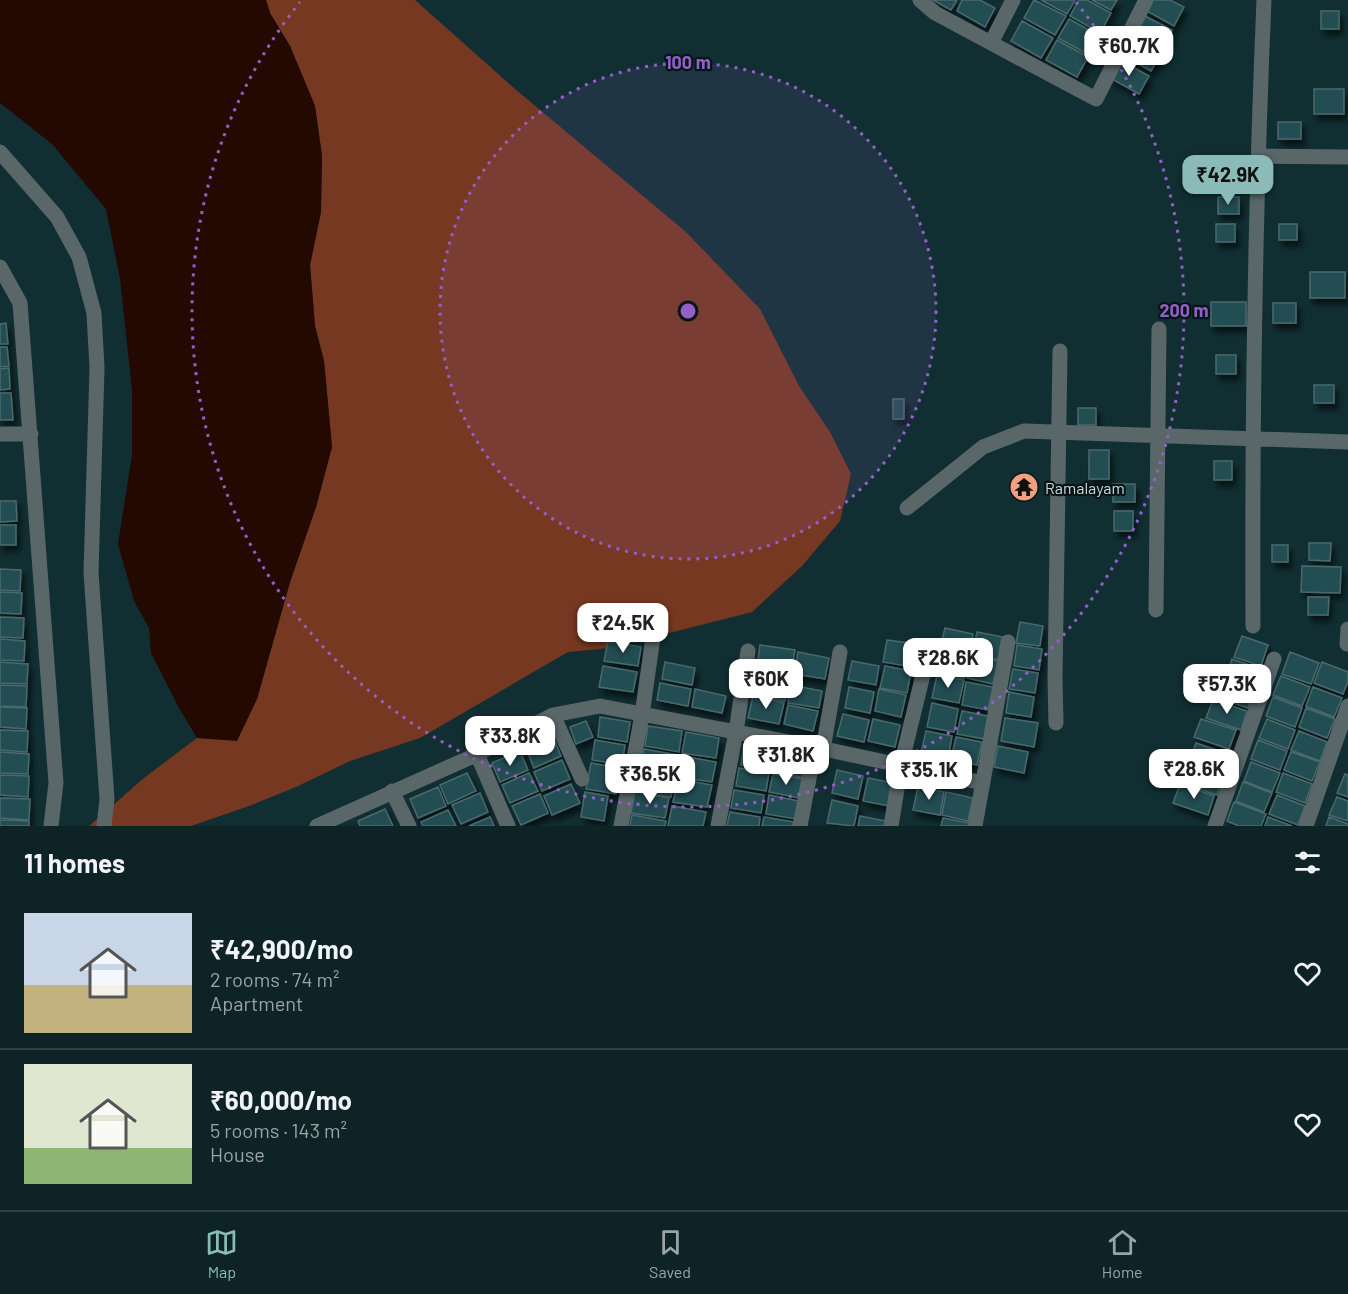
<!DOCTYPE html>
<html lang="en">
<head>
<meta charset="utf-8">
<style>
	body { margin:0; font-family:Barlow,sans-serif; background:#1b2f32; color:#f1f3f6; height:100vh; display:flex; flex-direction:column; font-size:22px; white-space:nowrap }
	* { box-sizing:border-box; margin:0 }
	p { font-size:20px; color:#9aa4a7 }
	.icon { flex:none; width:33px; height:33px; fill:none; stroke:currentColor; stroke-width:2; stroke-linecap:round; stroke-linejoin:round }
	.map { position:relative; height:826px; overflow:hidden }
	.details { display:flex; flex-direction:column; background:#0d2326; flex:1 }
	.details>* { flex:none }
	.price { position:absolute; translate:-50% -51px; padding:0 14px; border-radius:12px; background:#fff; color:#222; font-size:20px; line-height:39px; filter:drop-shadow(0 2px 3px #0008) }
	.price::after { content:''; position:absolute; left:50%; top:36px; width:18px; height:14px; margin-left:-9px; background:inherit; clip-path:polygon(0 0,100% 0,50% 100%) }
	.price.active { background:#8bbbb9; color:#111 }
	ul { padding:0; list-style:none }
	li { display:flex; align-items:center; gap:18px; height:150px; padding:0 24px }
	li+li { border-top:2px solid #2d4043 }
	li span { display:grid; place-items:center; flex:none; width:168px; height:120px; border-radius:0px; color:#555 }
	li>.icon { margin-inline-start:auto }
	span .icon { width:72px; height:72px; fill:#fffc; stroke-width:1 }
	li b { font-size:26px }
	h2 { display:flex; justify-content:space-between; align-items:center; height:72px; padding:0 24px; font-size:26px }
	.tabs { display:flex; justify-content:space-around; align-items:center; height:84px; border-top:2px solid #2d4043; background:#0d2326; font-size:16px; color:#9aa4a7 }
	.tabs a { display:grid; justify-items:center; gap:3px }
	.tabs .active { color:#8bbbb9 }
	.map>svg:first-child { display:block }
</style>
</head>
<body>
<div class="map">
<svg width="1348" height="826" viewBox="0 0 1348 826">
	<defs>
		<filter id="shadow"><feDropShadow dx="3.5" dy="6" stdDeviation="3" flood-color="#0009"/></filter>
	</defs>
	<rect width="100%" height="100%" fill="#112f33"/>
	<path fill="#763820" d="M266,0H415L515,89L686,232L760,309L799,386L830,432L851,474L840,521L802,566L752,612L610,648L568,652L420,738L350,761L296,787L249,806L191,826H89L144,778L197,738L237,740L257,699L290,582L316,507L332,447L324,361L315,326L310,265L321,212L322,156L315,106L290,46L270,13Z"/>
	<path fill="#230902" d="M0,0H266L270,13L290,46L315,106L322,156L321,212L310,265L315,326L324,361L332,447L316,507L290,582L257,699L237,741L197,738L179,708L151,653L149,628L134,601L118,544L132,455V390L120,279L106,209L52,144L0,103Z"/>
	<path fill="#224d52" stroke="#4a696c" stroke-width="1.5" filter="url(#shadow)" d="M933,0H957L951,10Z
		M962,0H980L995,8L985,27L957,11Z
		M1034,0L1066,16L1055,35L1024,18Z
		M1041,0H1075L1067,14Z
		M1079,0H1087L1111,13L1100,33L1070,16Z
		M1092,0H1117L1111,10Z
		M1150,0H1170L1184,7L1174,26L1145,10Z
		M1321,11H1339V29H1321Z
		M1143,15L1172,30L1162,49L1133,33Z
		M1069,19L1100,36L1089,55L1058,38Z
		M1022,21L1053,38L1041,58L1011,41Z
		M1132,37L1161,53L1151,71L1122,55Z
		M1057,40L1088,57L1077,77L1046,60Z
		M1120,60L1149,76L1139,94L1110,78Z
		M1314,89H1344V114H1314Z
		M1278,122H1301V139H1278Z
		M1218,169H1238V187H1218Z
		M1218,197H1239V214H1218Z
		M1216,224H1235V242H1216Z
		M1279,224H1297V240H1279Z
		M1310,272H1345V298H1310Z
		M1211,302H1246V326H1211Z
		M1273,303H1296V323H1273Z
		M6,323L8,344H0V324Z
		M0,347H7L9,366L0,367Z
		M1216,355H1236V374H1216Z
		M9,368L10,389L0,390V369Z
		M1314,385H1334V403H1314Z
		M0,393H11L13,420H0Z
		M893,399H904V419H893Z
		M1078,408H1096V425H1078Z
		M1089,450H1109V479H1089Z
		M1214,461H1232V480H1214Z
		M1113,484H1135V502H1113Z
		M0,501H16L17,521L0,522Z
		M1114,511H1133V531H1114Z
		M0,525H16V545H0Z
		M1309,543H1331L1330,561L1309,560Z
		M1272,545H1288V562H1272Z
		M1302,566L1341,567L1340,593L1301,592Z
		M0,569L21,570L20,591L0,590Z
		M0,592L22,593L21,614L0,613Z
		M1308,597H1329L1328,615H1308Z
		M0,617L24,618L23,638L0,637Z
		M1020,622L1043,626L1040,646L1016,643Z
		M945,628L973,634L969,654L940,648Z
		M977,632L1003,637L999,660L972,655Z
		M1242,636L1268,645L1261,666L1234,657Z
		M0,639L25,641L24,661L0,660Z
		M887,640L916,644L912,667L883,662Z
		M608,641L641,647L638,666L604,661Z
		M760,645L795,650L791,673L757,668Z
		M1017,645L1042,649L1039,670L1014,666Z
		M798,652L829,658L825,679L794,674Z
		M940,652L968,658L964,678L935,672Z
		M1290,652L1319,663L1311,684L1282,674Z
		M971,656L998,661L993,684L967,678Z
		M1232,659L1261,669L1255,687L1226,677Z
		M852,661L879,666L876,685L848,680Z
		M0,662L28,664L27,684L0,683Z
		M665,662L695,668L692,685L662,679Z
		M1322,662L1348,672V681L1343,694L1314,683Z
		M603,666L637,672L633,692L599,687Z
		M885,666L911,671L907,693L880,688Z
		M1013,669L1038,673L1035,693L1009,689Z
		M755,674L790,682L785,701L751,694Z
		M937,675L964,680L959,703L932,698Z
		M1281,676L1310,687L1302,706L1273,695Z
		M1220,678L1254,689L1248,708L1213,696Z
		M966,682L993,687L988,710L962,705Z
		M660,683L691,689L688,706L657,700Z
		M0,685L27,686L26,707L0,706Z
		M791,685L822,691L819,708L788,703Z
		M849,687L874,692L870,713L845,708Z
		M1313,687L1342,698L1334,717L1306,706Z
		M695,689L726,696L722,713L692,707Z
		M879,689L906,695L901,717L875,711Z
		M1009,692L1034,697L1031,717L1006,713Z
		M753,696L784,703L779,724L748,718Z
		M1273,697L1302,708L1295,727L1266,716Z
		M1213,700L1247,711L1241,730L1206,718Z
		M932,703L958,709L954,732L927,727Z
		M788,705L818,711L813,731L784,724Z
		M0,707L27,708L26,729L0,727Z
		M1306,708L1335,719L1327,738L1299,727Z
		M962,711L988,716L984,739L957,734Z
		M843,714L869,720L864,742L837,736Z
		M600,717L630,722L627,742L598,737Z
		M1005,718L1038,723L1034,747L1001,741Z
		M873,719L900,725L895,747L868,741Z
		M1201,719L1236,730L1229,749L1194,737Z
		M1267,719L1295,730L1288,749L1259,738Z
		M586,721L593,737L576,744L570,727Z
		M648,726L682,731L679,752L645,746Z
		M0,730L28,731L27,752L0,750Z
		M926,731L952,736L948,759L921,753Z
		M1299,731L1327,742L1320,761L1291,750Z
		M686,732L719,738L716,758L682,753Z
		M553,737L561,756L534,768L526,749Z
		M956,737L982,742L977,765L951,760Z
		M595,740L625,745L622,765L592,760Z
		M1258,740L1287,751L1280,770L1251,759Z
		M1196,743L1231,755L1224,773L1189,762Z
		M744,744L774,749L771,770L741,765Z
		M998,746L1028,752L1024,773L994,767Z
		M644,749L678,755L674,775L640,770Z
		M520,751L528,770L500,782L492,763Z
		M0,752L29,754L28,774L0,773Z
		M779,752L809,757L805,778L775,772Z
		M1291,752L1320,762L1312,781L1284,770Z
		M682,756L716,762L712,782L678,777Z
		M562,760L570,779L542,791L534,772Z
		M1251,762L1280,773L1272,792L1244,781Z
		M591,763L620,768L616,794L586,789Z
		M1189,764L1223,776L1217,795L1182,783Z
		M739,768L769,773L766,791L736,786Z
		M837,770L863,776L858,799L832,793Z
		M640,771L674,777L671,797L637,792Z
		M467,773L476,791L448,804L440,785Z
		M529,773L538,791L510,803L502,785Z
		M1283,773L1312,784L1305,803L1276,792Z
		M773,774L803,779L800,798L769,792Z
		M1345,774L1348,775V797L1337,793Z
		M0,775L29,776L28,797L0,795Z
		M868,778L894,783L890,806L863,801Z
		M678,779L712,785L707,807L673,802Z
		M1243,782L1272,793L1264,812L1236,801Z
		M571,784L580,803L552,815L544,796Z
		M1180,784L1214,796L1208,815L1173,803Z
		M438,787L446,806L418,818L410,799Z
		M918,787L944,792L940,815L913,810Z
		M734,790L764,795L761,813L731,808Z
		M585,792L608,796L604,821L581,817Z
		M635,792L669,798L665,818L631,813Z
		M946,792L973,798L968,821L942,815Z
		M480,793L488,812L461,824L452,805Z
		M540,794L548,813L521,825L512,806Z
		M769,795L799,801L796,819L766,814Z
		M1277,795L1305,806L1298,825L1269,814Z
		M1337,797L1348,801V821L1329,815Z
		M0,798L30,799L29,820L0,818Z
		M832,800L858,806L854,826L827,823Z
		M1234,802L1266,814L1261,826H1239L1227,821Z
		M672,806L706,812L703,826H668Z
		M385,809L393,826H360L358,821Z
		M448,810L456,826H423L421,822Z
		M730,812L760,817L759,826H727Z
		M632,815L666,821L665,826H630Z
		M860,816L886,821L885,826H858Z
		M490,817L494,826H469Z
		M764,817L794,822L793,826H762Z
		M1268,817L1292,826H1265Z
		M1329,817L1348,824V826H1326Z
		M943,818L969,823V826H941Z
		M0,820L29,821V826H0Z"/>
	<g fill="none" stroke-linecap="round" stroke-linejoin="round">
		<path stroke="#5a6769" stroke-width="15" d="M920,0L935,13L991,43L1013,0
			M991,43L1096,99L1146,0
			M0,152L57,217L79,257L94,313L97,368L91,573L107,799L104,826
			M1258,156L1348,157
			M0,267L20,303L56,783L51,826
			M0,434H31
			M907,508L983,447L1024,431L1348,442
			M1156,610L1159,329
			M1253,626C1252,417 1255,209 1264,0
			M1347,644L1348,629
			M553,715L582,779
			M1056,723L1055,678L1060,351
			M823,749L840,652
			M477,754L508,826
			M392,791L409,826
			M317,826L469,758L553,715L600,706L815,747L983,783
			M621,826L642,715L654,630
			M718,826L736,732L748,651
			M800,826L815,747
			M891,826L901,765L930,646
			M975,826L1008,642
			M1215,826L1274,659
			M1306,826L1348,706"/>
	</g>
	<circle cx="688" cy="311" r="248" fill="#9360c8" fill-opacity=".12"/>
	<g fill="none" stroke="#9360c8" stroke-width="3" stroke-dasharray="3 6">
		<circle cx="688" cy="311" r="248"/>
		<path d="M1076 2A496 496 0 1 1 300 2"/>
	</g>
	<defs>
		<g id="temple-disc" transform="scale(1.5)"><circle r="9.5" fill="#f3a081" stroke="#081517"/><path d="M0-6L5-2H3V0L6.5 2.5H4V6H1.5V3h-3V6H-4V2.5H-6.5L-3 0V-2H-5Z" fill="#111"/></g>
	</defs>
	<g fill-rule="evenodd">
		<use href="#temple-disc" x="1024" y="487"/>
	</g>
	<g text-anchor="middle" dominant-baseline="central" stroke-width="4.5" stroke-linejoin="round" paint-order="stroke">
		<g font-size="16" fill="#cbdbdd" stroke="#081517" text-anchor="start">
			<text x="1045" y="487">Ramalayam</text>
		</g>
	</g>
	<circle cx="688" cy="311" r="9" fill="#9360c8" stroke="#081517" stroke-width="3"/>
	<g font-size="18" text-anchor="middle" font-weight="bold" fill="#9360c8" stroke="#081517" stroke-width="4.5" stroke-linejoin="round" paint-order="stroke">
		<text x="688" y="69">100 m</text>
		<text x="1184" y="317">200 m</text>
	</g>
</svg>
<b class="price" style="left:1129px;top:77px">₹60.7K</b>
<b class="price active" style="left:1228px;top:206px">₹42.9K</b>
<b class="price" style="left:623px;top:654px">₹24.5K</b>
<b class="price" style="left:948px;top:689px">₹28.6K</b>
<b class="price" style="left:766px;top:710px">₹60K</b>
<b class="price" style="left:1227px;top:715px">₹57.3K</b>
<b class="price" style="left:510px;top:767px">₹33.8K</b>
<b class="price" style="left:786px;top:786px">₹31.8K</b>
<b class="price" style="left:1194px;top:800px">₹28.6K</b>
<b class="price" style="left:929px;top:801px">₹35.1K</b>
<b class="price" style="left:650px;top:805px">₹36.5K</b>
</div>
<section class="details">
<h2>11 homes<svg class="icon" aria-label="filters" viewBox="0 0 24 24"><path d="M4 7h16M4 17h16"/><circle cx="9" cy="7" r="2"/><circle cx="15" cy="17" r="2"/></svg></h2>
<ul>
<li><span style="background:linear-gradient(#c9d6e8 60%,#c2b280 0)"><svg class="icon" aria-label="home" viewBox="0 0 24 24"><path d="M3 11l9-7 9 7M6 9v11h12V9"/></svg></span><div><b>₹42,900/mo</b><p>2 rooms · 74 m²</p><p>Apartment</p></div><svg class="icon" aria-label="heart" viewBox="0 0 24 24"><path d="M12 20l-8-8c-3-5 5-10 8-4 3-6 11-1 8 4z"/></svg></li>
<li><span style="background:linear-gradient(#dfe7d0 70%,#8fb573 0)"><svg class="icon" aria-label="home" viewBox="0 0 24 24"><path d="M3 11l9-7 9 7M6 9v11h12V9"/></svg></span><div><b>₹60,000/mo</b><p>5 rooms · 143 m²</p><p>House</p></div><svg class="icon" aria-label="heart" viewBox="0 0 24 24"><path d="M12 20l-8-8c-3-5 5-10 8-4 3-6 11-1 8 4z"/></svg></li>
</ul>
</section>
<nav class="tabs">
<a class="active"><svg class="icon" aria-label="map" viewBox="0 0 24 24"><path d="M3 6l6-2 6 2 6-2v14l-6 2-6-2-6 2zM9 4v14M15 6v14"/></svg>Map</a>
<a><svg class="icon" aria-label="saved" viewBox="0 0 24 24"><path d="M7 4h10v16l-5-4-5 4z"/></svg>Saved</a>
<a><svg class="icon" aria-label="home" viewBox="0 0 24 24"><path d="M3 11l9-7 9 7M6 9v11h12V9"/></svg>Home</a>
</nav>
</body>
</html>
